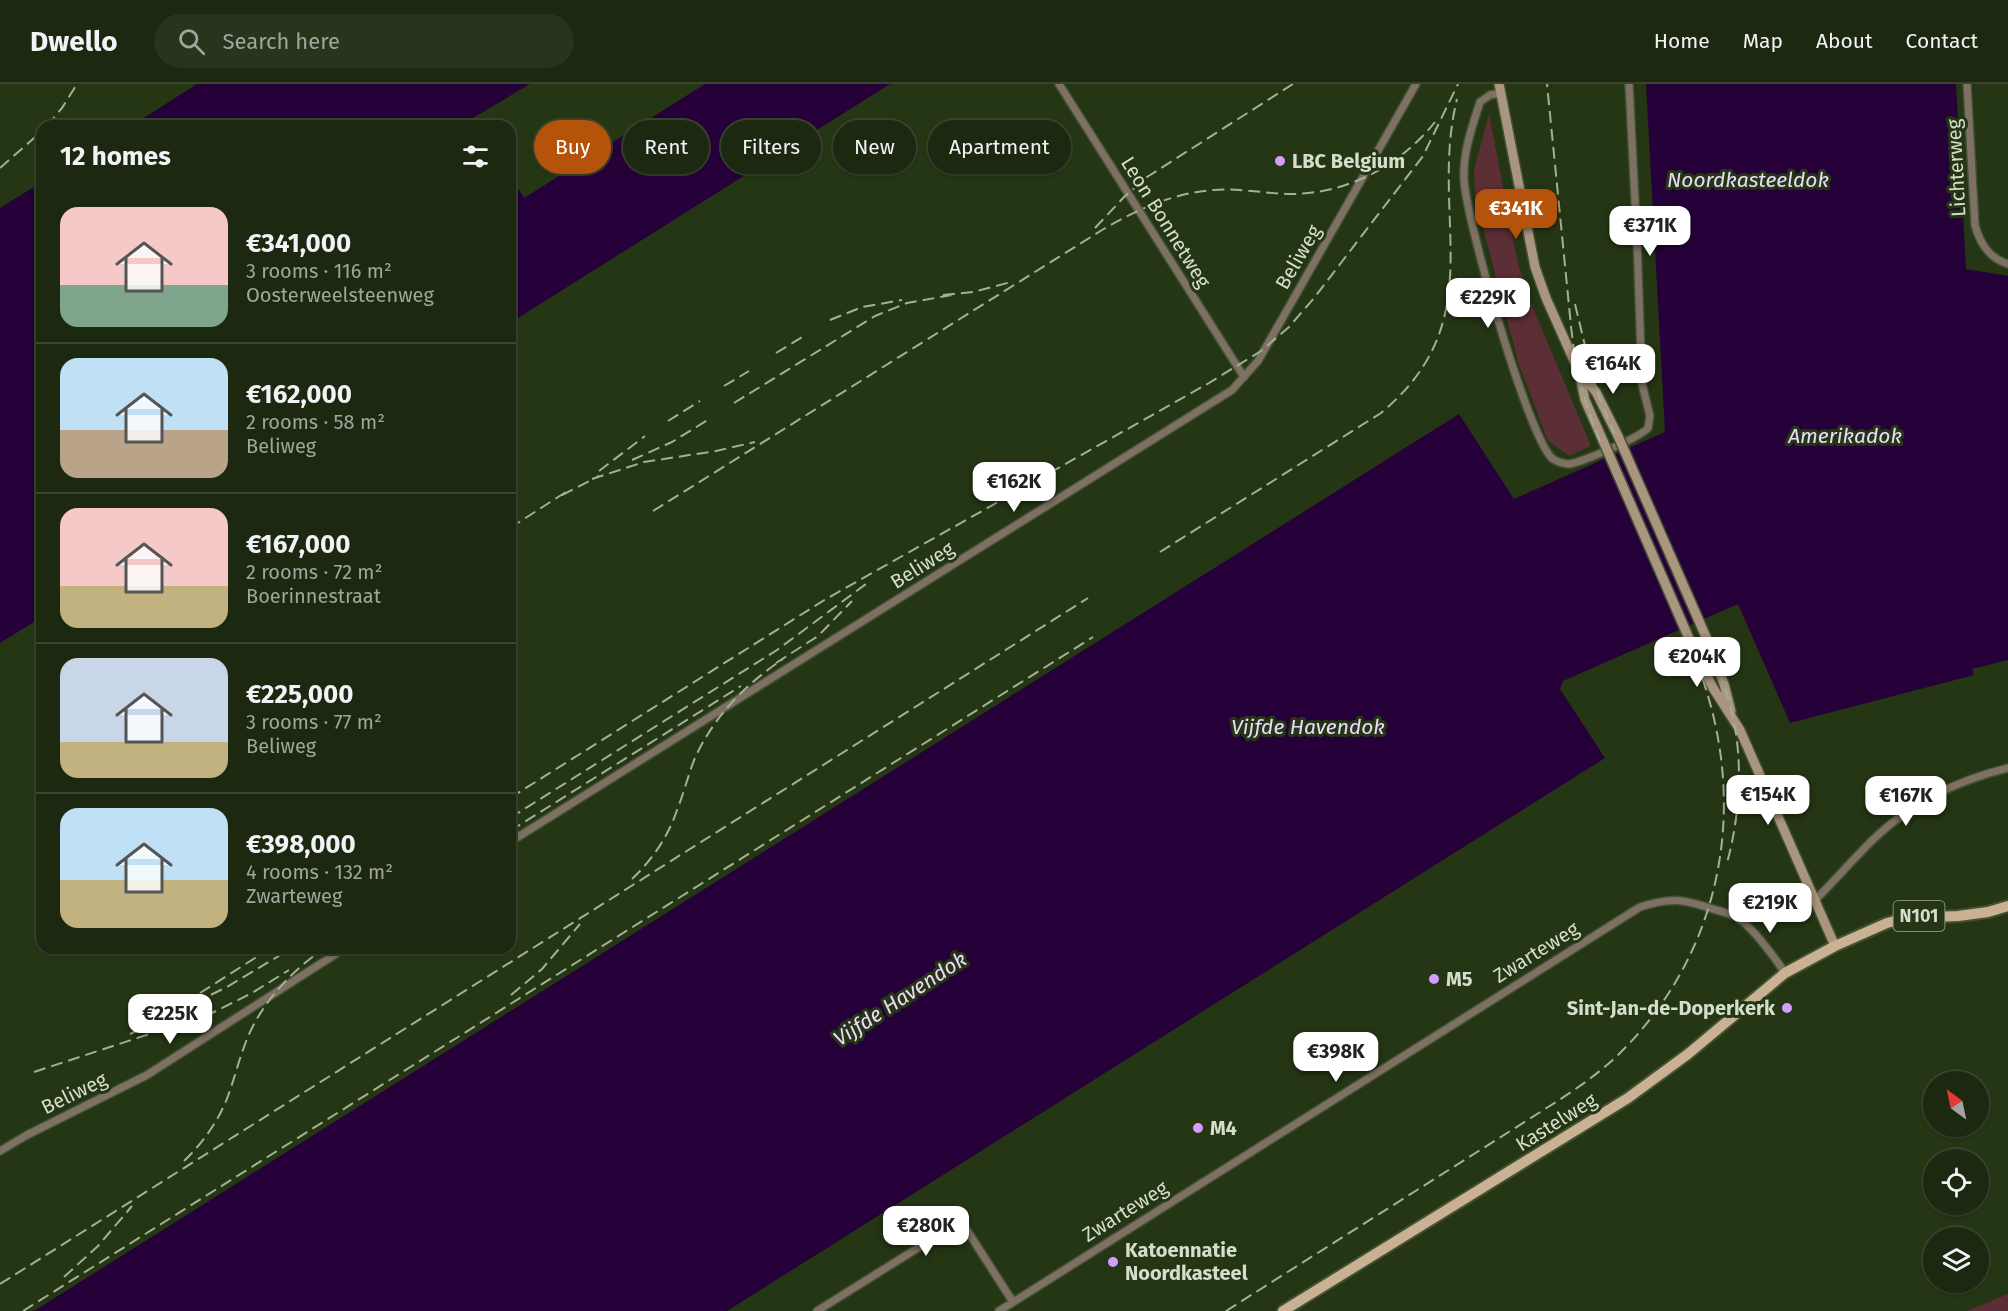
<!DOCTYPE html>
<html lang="en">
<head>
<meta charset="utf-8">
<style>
	body { margin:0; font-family:"Fira Sans",sans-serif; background:#29341d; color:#f1f3f6; height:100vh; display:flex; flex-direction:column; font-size:22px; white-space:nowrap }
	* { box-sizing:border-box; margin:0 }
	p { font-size:20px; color:#a0a69e }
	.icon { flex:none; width:33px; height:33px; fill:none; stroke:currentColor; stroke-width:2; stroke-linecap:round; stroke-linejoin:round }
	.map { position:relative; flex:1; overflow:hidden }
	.details { position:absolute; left:36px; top:36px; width:480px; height:834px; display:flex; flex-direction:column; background:#1c280f; border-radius:18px; box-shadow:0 2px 4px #0004,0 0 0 2px #3a442f }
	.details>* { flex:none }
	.hud { position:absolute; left:534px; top:36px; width:570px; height:54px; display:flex; gap:12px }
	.needle { width:39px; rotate:327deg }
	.controls { position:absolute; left:1923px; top:987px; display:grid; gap:12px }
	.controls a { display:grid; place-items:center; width:66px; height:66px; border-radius:50%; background:#1c280f; box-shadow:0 2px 4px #0004,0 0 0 2px #3a442f; font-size:30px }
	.price { position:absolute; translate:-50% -51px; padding:0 14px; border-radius:12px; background:#fff; color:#222; font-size:20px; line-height:39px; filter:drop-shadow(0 2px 3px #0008) }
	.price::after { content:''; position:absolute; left:50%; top:36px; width:18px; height:14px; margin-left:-9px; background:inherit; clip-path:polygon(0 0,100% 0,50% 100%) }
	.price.on { background:#b45309; color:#fff }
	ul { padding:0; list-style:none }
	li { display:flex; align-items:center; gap:18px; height:150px; padding:0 24px }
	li+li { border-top:2px solid #3a442f }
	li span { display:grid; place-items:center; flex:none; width:168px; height:120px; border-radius:18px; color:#555 }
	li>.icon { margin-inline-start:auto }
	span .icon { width:72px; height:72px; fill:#fffc; stroke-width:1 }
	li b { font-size:26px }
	h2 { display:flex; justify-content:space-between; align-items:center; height:72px; padding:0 24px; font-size:26px }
	.chip { padding:0 21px; border-radius:27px; background:#1c280f; box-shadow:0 2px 4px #0004,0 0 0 2px #3a442f; font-size:21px; line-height:54px }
	.chip.on { background:#b45309; color:#fff }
	header { display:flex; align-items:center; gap:36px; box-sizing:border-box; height:84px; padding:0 30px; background:#1c280f; border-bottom:2px solid #3a442f }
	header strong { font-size:28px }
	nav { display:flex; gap:33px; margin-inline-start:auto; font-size:21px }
	.search { width:420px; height:54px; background:#29341d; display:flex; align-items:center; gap:15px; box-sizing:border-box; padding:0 21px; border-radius:33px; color:#a0a69e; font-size:22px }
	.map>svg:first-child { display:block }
</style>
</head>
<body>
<header>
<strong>Dwello</strong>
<div class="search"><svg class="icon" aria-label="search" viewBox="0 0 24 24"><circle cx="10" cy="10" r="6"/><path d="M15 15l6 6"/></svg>Search here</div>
<nav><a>Home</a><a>Map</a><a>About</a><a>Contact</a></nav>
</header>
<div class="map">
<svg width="2008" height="1227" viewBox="0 0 2008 1227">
	<rect width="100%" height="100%" fill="#253614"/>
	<path fill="#5c2e35" d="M1489,30L1518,180L1528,212L1591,362L1569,372L1548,357L1519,281L1475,113L1474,86Z
		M2008,1210V1227H1967Z"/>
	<path fill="#260039" d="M197,0H530L473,34L479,42H131Z
		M705,0H890L510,239V91L524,114Z
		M1646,0H1956L1966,185L2008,192V576L1972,585L1974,591L1790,639L1738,520L1563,597L1560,605L1605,674L727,1227H34L1459,330L1514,415L1665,348Z
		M42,98V533L0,559V124Z"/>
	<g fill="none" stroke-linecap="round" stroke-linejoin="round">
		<g stroke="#415131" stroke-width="10">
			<path id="street" d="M1059,0L1244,293
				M1967,0L1975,141C1980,160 1989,174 2008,180
				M1501,9L1490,11L1480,18C1472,43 1463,68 1464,94C1464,129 1529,357 1553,375C1557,378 1565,380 1570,380C1584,377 1639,354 1648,344L1650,332L1642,300L1637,156L1629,0
				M510,758L1232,306L1258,277L1270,256L1416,0
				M1815,816C1837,795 1856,771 1879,750C1916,716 1959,696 2008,684
				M0,1067L27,1051L147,991L345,864
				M817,1227L961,1137L1013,1218
				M999,1227L1640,823C1671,813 1683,815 1713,825C1720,827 1729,829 1736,833C1751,841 1775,874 1785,889"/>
		</g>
		<g stroke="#415131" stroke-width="12">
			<path id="secondary" d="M1499,0L1535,183L1546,214L1579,288L1585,316L1604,359
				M1581,290L1596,308L1618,352
				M1706,553L1724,600L1731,627
				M1691,559L1713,604L1740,646L1835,862"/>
		</g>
		<g stroke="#415131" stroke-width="14">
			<path id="primary" d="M1283,1227L1628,1014L1688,970L1785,889L1835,862L1887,839L1907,834L1958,832L1988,828L2008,822"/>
		</g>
		<use href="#street" stroke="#7e7163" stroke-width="7"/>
		<use href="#secondary" stroke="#aa957e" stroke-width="9"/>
		<use href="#primary" stroke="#cbb193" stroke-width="10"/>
		<path stroke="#a3b098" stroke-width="2" stroke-dasharray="12 6" stroke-linecap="butt" d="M47,42L62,24L77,0
			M0,84L42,47
			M1095,144L1124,113L1147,93L1293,0
			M943,211L973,208L1011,198
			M1575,220L1593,295L1603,323C1628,381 1653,438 1678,495C1695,535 1716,575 1729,617C1744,670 1741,727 1727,779
			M830,236L862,223L902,216
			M776,269L804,252
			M724,302L749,287
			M734,319L875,232L907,219L952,211
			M668,337L700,317
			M632,376L672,358L711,334
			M599,387L645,352
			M592,395L644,378L716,367L755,358
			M562,411L599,392
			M653,427L1102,146C1136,126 1173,109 1213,106C1238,104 1262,109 1287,110C1345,111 1399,83 1435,38
			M510,444L569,406
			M1160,468L1381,329C1494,235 1428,133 1457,15
			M776,579L818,552L852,517
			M510,714L826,515L1209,299L1261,267L1289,243L1314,214L1423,72L1458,0
			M510,734L777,566L866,500
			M510,747L741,602
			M632,795C652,776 668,753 677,726C684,709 688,691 695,674C714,632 746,600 783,575
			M200,909L266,867
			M511,911L542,885L580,840
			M130,950L227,903L292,864
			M34,988L210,930L252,909L289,886
			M184,1077C203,1059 219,1036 228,1012C236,990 241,967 251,946C267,913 295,884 325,864
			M64,1193L98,1162L132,1122
			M0,1200L1088,514
			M23,1227L1093,553
			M1226,1227L1545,1025C1572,1008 1599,990 1621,968C1724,865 1749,719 1699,585L1597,350C1583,315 1575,280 1571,242L1547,0"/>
		<g stroke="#415131" stroke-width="12" stroke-linecap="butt">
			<path id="secondary-bridge" d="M1618,352L1706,553
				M1604,359L1691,559"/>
		</g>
		<use href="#secondary-bridge" stroke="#aa957e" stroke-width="9"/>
	</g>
	<g fill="#d49cfb" stroke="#253614" stroke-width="2">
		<circle cx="1280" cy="77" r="6"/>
		<circle cx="1434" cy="895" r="6"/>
		<circle cx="1787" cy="924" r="6"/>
		<circle cx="1198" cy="1044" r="6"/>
		<circle cx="1113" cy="1178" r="6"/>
	</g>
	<g text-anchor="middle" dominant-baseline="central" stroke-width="6" stroke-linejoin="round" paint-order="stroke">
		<rect fill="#253614" stroke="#a0ac94" stroke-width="1.5" x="1893.5" y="817" width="51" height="30" rx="4.5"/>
		<g font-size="18" font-weight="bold" fill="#d4dfcb">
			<text x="1919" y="832">N101</text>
		</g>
		<g font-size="20" font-weight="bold" fill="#d4dfcb" stroke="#253614" text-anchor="start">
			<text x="1292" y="77">LBC Belgium</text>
			<text x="1446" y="895">M5</text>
			<text x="1775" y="924" text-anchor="end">Sint-Jan-de-Doperkerk</text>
			<text x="1210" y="1044">M4</text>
			<text x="1125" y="1166">Katoennatie<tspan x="1125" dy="23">Noordkasteel</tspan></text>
		</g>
		<g font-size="20" fill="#d4dfcb" stroke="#253614">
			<text transform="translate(1956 84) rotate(-93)">Lichterweg</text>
			<text transform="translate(1166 138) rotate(58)">Leon Bonnetweg</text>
			<text transform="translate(1298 173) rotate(-60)">Beliweg</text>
			<text transform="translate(922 481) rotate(-32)">Beliweg</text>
			<text transform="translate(1536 868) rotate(-32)">Zwarteweg</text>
			<text transform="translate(74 1009) rotate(-26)">Beliweg</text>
			<text transform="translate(1556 1038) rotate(-32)">Kastelweg</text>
			<text transform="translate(1125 1127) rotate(-32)">Zwarteweg</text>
		</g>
		<g font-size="21" font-style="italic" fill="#eed9fe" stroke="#253614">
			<text x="1748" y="96">Noordkasteeldok</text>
			<text x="1845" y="352">Amerikadok</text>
			<text x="1308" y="643">Vijfde Havendok</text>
			<text transform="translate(900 915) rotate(-33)">Vijfde Havendok</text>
		</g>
	</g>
</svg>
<div class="controls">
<a><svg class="needle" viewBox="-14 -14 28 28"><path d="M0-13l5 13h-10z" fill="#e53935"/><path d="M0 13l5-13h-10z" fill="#a0a69e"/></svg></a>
<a><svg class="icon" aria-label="locate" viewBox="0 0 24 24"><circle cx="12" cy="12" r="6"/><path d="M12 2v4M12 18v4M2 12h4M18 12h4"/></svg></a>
<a><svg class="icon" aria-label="layers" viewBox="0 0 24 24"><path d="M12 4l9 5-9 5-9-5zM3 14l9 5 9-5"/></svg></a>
</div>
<b class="price on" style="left:1516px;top:156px">€341K</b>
<b class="price" style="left:1650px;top:173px">€371K</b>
<b class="price" style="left:1488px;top:245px">€229K</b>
<b class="price" style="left:1613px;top:311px">€164K</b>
<b class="price" style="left:1014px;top:429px">€162K</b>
<b class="price" style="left:1697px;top:604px">€204K</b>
<b class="price" style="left:1768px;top:742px">€154K</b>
<b class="price" style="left:1906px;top:743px">€167K</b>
<b class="price" style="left:1770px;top:850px">€219K</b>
<b class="price" style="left:170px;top:961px">€225K</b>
<b class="price" style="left:1336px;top:999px">€398K</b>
<b class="price" style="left:926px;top:1173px">€280K</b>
<div class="hud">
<a class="chip on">Buy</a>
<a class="chip">Rent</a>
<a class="chip">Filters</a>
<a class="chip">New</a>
<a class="chip">Apartment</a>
</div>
<section class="details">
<h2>12 homes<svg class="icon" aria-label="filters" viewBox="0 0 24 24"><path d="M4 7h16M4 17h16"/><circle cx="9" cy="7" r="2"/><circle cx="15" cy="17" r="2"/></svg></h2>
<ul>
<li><span style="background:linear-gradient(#f6c9c9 65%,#7fa58c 0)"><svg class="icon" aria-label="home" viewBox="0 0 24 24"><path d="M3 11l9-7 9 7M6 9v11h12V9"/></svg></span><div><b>€341,000</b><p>3 rooms · 116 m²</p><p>Oosterweelsteenweg</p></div></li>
<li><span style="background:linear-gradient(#bfe0f5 60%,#b9a48a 0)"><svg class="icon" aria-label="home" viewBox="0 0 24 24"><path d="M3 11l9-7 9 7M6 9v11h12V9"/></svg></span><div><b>€162,000</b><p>2 rooms · 58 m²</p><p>Beliweg</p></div></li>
<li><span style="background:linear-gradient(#f6c9c9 65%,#c2b280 0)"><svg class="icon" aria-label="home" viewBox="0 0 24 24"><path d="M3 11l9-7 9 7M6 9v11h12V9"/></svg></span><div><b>€167,000</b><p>2 rooms · 72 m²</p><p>Boerinnestraat</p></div></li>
<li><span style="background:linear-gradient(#c9d6e8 70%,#c2b280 0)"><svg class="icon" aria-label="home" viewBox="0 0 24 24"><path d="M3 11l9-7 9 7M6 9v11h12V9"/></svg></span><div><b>€225,000</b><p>3 rooms · 77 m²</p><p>Beliweg</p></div></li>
<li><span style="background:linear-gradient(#bfe0f5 60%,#c2b280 0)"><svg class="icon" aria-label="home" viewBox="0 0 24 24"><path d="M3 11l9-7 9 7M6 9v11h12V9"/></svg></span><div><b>€398,000</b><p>4 rooms · 132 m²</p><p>Zwarteweg</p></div></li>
</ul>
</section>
</div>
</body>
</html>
